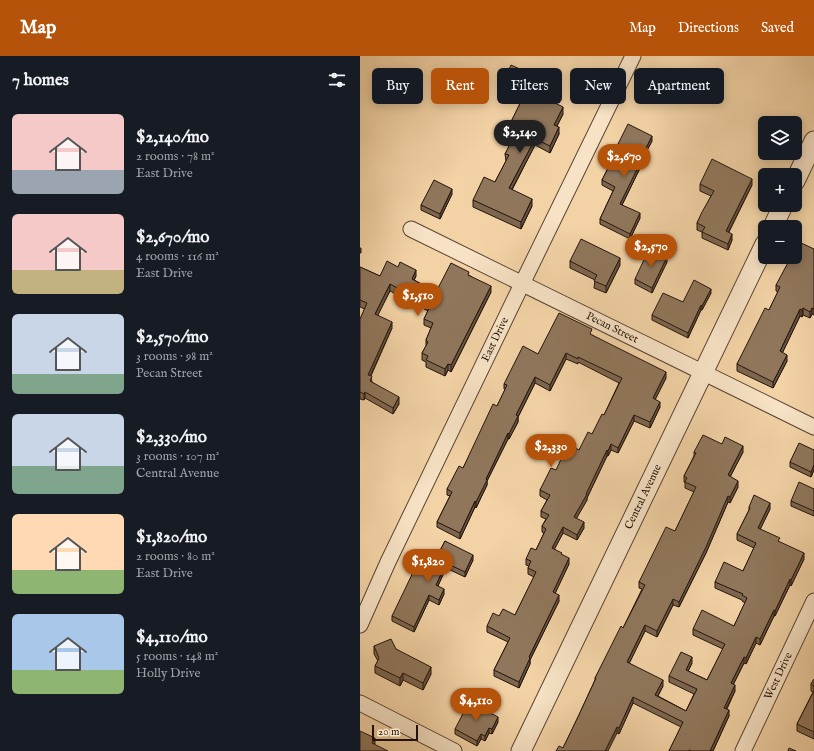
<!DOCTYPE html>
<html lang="en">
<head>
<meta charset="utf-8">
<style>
	body { margin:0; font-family:"IM FELL English",serif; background:#20242c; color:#f1f3f6; height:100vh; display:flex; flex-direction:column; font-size:15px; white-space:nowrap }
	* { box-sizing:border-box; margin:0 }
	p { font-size:13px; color:#9ea1a6 }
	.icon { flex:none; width:22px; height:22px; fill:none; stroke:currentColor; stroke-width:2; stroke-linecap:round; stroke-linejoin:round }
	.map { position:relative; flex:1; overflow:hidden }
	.details { display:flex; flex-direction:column; background:#171b24; width:360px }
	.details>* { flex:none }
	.banner { position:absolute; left:12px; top:12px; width:380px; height:36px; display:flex; gap:8px }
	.controls { position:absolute; left:398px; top:60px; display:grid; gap:8px }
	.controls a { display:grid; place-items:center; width:44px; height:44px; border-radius:6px; background:#171b24; box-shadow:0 2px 10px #0003; font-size:20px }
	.scale { position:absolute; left:12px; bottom:10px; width:46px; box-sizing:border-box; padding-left:4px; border:2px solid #24140c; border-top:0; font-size:11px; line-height:14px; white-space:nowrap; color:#24140c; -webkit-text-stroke:3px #f7e2c5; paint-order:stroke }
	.price { position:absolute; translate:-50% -34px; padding:0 9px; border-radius:14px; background:#b45309; color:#fff; font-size:13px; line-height:26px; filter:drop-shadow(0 1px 2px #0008) }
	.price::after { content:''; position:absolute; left:50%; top:24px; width:12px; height:9px; margin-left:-6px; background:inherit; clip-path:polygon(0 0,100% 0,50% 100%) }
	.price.selected { background:#222; color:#fff }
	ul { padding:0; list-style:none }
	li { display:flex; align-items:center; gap:12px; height:100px; padding:0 12px }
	li span { display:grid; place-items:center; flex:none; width:112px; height:80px; border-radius:6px; color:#555 }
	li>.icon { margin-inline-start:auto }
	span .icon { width:48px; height:48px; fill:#fffc; stroke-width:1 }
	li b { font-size:17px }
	h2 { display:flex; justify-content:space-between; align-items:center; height:48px; padding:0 12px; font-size:17px }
	.chip { padding:0 14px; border-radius:6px; background:#171b24; box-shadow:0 2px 10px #0003; font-size:14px; line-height:36px }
	.chip.selected { background:#b45309; color:#fff }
	header { display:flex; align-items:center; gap:24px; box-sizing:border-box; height:56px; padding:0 20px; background:#b45309; color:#fff }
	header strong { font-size:19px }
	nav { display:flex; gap:22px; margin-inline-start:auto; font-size:14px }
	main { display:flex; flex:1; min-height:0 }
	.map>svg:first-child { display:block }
</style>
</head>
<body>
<header>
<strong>Map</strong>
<nav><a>Map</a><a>Directions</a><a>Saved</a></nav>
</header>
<main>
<section class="details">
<h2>7 homes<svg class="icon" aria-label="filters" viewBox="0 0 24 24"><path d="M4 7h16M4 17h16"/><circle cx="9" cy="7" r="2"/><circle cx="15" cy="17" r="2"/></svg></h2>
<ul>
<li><span style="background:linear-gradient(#f6c9c9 70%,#9aa5b1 0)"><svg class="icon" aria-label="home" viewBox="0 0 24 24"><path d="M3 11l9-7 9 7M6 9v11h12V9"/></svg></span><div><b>$2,140/mo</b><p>2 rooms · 78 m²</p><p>East Drive</p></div></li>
<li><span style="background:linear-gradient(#f6c9c9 70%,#c2b280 0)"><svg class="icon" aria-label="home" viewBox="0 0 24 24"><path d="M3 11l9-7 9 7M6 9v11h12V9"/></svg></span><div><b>$2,670/mo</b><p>4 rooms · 116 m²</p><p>East Drive</p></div></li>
<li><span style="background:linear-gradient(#c9d6e8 75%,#7fa58c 0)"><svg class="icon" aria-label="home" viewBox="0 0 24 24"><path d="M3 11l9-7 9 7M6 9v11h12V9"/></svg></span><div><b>$2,570/mo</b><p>3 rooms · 98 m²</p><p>Pecan Street</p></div></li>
<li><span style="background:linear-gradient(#c9d6e8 65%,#7fa58c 0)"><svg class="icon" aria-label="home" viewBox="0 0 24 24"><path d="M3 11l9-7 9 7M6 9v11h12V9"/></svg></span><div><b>$2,330/mo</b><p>3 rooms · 107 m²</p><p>Central Avenue</p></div></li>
<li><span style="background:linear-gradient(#ffd9b3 70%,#8fb573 0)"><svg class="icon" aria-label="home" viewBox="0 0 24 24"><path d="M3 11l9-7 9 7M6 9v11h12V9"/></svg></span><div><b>$1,820/mo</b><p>2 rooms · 80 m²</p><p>East Drive</p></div></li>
<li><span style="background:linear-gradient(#a9c7e8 70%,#8fb573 0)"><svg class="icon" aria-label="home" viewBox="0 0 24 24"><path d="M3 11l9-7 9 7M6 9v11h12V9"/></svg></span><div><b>$4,110/mo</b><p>5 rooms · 148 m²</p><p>Holly Drive</p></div></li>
</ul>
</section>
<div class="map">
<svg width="454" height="695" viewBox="0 0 454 695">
	<rect width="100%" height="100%" fill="#f3d3a6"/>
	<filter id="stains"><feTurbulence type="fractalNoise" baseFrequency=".005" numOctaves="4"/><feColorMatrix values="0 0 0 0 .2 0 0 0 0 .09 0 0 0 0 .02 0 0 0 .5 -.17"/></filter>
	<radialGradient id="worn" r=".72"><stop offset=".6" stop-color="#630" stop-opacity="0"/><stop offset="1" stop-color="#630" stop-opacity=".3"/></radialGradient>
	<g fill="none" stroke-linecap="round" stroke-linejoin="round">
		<g stroke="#584432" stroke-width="17">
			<g id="minor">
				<path id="s1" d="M51,173L454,371"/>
				<path id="s2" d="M0,569L28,506L162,228L273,0"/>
				<path d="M0,647L94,695"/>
				<path id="s3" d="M383,695L454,545"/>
			</g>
		</g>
		<g stroke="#584432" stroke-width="21">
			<g id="tertiary">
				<path d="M435,125L454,85"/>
				<path d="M413,171L423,149"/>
				<path id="s4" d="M161,695L405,188"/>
			</g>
		</g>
		<use href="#minor" stroke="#f7e2c5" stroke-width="15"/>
		<use href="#tertiary" stroke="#f7e2c5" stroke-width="19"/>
	</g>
	<path fill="#7c664f" stroke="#24140c" d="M173,24L168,34L203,58L197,70L199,78L190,97L175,89L152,134L172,150L161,173L113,151V144L135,126L146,105L145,98L155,80L149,77V70L161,46L140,37V32Z
		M292,85L284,100V104L262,149L280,162L270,183L240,168V163L253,135L242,129V124L258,93V88Z
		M340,128L392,129L369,176L372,184L368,194L342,182V176L337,174V167L351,140L340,135Z
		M92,138L80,163L61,154V149Z
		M454,193V259L452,258L450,262L443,259L442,261L440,260L422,297L427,305L413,332L377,315V308L409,254L418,236L416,235V229Z
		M210,205L260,209L246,237L234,232L235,224L210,212Z
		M307,206L292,237L275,228V223Z
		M0,211L20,220H56L54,224L76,236L109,219L131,236L91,316L88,314L85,320L66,311V306L62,304V297L66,290V284L71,272L64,269V263L68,255L30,235L17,259L32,272L11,320L12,326L39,348L33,358L5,342L4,344L0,343V263L5,253L0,251Z
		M351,237L342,254H341L328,282L292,264V259L323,246Z
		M232,279L306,322L295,343L300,351L290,372L274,365L258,397L251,394L248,400H247L227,442V444L216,462L224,472L217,484L203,477L194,493L202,499L209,508L195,537L199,545L170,604V608L159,632L134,620V614L148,586L127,576V570L139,560L155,559L174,521L168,518V512L169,510L166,509V503L176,494L184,477L182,476V470L186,463L181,461V455L187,444L180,440V434L196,414L219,394L232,378L244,359L259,327L218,306V308L206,303L190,335L175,327L158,361V366L149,383H148L127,425V429L116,452L115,451L100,483L77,471V466L90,440L87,439V433L103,412L137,350L145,334L144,333V328L178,298Z
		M362,388L383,396L370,421L378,431L370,447L368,446L346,497L319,551L313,549L297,581L285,575L269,607L303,630L298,640L326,655L334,638L309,626V620L332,607L328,615L347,624L363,593L333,579V573L374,570L385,547L382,545V544L355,532V526L383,515L394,492L377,484V478L389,454V451L410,453L400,473L444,503L431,530L430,529L415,560H414L400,589L396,587L386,608L384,607L373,629L375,635L367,653L369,660L353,695H309L321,671L273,647L259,678L257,677L203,692L218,661L235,624V622L263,572L282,533L279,532V526L315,475L334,436L325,432V427L324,426V420L334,400V396Z
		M454,394V414L451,421L430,411V406Z
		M454,433V460L431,450V445Z
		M85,485L113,504L105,521L86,512L78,530L84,538L79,549L69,544L54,576L32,565V560L71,512Z
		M14,590L36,593L71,618L63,634L43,624L40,630L15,617V610L18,605L14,598Z
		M454,623V683L437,675V668L453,636L451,635V628Z
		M138,666L132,678L129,677L125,685L121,683L117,690L95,678V673Z"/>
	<path fill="#655340" stroke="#24140c" d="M173,19V24L162,47V42Z
		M203,51V58L194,76V69Z
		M199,71V78L190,97V90Z
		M292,80V85L284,100V104L260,153V148L283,98Z
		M175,83V89L149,139V132Z
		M392,123V129L366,181V175Z
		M92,133V138L80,163V158Z
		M172,143V150L161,173V166Z
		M280,157V162L270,183V178Z
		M372,178V184L368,194V188Z
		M0,192H1V197H0Z
		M307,201V206L292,237V232Z
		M260,202V209L246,237V230Z
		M56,214V220L52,229V223Z
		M30,228V235L15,265V258Z
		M131,230V236L91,316V309Z
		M351,233V237L342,254V250Z
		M341,249V254L328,282V277Z
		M443,252V259L442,261V254Z
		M452,252V258L450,262V256Z
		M440,253V260L420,302V295Z
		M32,266V272L8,325V319Z
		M206,297V303L190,335V329Z
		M427,299V305L413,332V326Z
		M88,308V314L85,320V313Z
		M306,316V322L293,348V342Z
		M175,321V327L158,361V366L149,383V378L156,359Z
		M5,336V342L4,344V338Z
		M39,341V348L33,358V352Z
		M300,346V351L290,372V366Z
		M274,359V365L258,397V392Z
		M148,377V383L127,425V429L116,452V446L126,423Z
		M251,388V394L248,400V395Z
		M383,390V396L368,425V419Z
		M247,394V400L227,442V444L214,467V461Z
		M454,409V414L451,421V416Z
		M378,425V431L370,447V441Z
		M368,440V446L346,497L319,551V546Z
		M115,445V451L100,483V477Z
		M410,447V453L398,478V472Z
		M224,466V472L217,484V479Z
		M203,471V477L192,498V492Z
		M444,497V503L431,530V524Z
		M113,499V504L105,521V516Z
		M209,502V508L193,542V536Z
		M86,507V512L76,534V529Z
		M430,523V529L415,560V555Z
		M84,533V538L79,549V544Z
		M69,539V544L54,576V571Z
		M199,539V545L170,604V608L159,632V626L169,601Z
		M313,543V549L297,581V575Z
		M414,554V560L400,589V583Z
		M285,569V575L267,612V606Z
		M396,581V587L386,608V602Z
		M332,601V607L326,620V614Z
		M384,601V607L371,633V627Z
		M71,611V618L63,634V627Z
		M43,617V624L40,630V622Z
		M303,624V630L295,645V639Z
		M375,629V635L364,657V652Z
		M273,641V647L259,678V672Z
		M369,654V660L353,695H350Z
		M138,661V666L132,678V673Z
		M257,671V677L248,695H245Z
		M129,672V677L125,685V680Z
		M121,678V683L117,690V685Z
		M15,682V688L12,687Z"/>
	<path fill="#90775c" stroke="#24140c" d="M151,9L173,19L162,42L140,32Z
		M167,33L203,51L194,69L199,71L190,90L175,83L149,132L172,143L161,166L113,144L124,121L135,126L149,99L145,98L157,74L149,70Z
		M268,68L292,80L283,98L284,99L260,148L280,157L270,178L240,163L255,131L242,124L260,89L258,88Z
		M352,103L392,123L366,175L372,178L368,188L342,176L345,171L337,167L342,156L354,135L340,128Z
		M74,124L92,133L80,158L61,149Z
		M221,183L260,202L246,230L234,225L237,219L210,205Z
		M439,186L454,193V253L452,252L450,256L443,252L442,254L440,253L420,295L427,299L413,326L377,308L405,252L409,254L420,231L416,229L431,201H435V193Z
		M289,193L307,201L292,232L275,223Z
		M27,205L38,211L40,206L56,214L52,223L76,236L91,207L109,216L108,219L131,230L91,309L88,308L85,313L66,304L68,300L62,297L68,286L66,284L73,267L64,263L70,250L30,228L15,258L32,266L8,319L12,320L10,325L39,341L33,352L5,336L4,338L0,336V263L7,247L0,244V211L20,220Z
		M334,224L351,233L342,250L341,249L328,277L292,259L303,237L323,246Z
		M199,257L232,273L230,278L306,316L293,342L300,346L290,366L274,359L258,392L251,388L248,395L247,394L226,438H227L214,461L224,466L217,479L203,471L192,492L202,497L201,498L209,502L193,536L199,539L169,601L170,602L159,626L134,614L150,582L127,570L133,557L139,560L143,553L155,559L176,516L168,512L171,505L166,503L171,492L176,494L186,473L182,470L189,459L181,455L190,439L180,434L191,412L196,414L208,388L219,394L228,376L232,378L242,358L244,359L262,322L218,301V303L206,297L190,329L175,321L156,359L158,360L149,378L148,377L126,423L127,424L116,446L115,445L100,477L77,466L92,436L87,433L99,410L103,412L133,348L137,350L147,329L144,328L163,290L178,298Z
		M343,379L362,388L365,381L383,390L368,419L378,425L370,441L368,440L346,491L319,546L313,543L297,575L285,569L267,606L303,624L295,639L326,655L337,633L309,620L321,596L332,601L326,614L347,624L365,588L333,573L342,554L374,570L387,542L382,539L383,538L355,526L364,506L383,515L396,487L377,478L390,452L389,451L394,439L410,447L398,472L420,482L418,485L444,497L431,524L430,523L415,555L414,554L400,583L396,581L386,602L384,601L371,627L375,629L364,652L369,654L350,695H331L329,694V695H309L323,666L273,641L259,672L257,671L245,695H196L199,690L203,692L218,661L236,622H235L261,570L263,572L285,529L279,526L306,471L315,475L336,431L325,426L327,422L324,420L336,397L334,396Z
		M439,387L454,394V409L451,416L430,406Z
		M439,426L454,433V455L431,445Z
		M85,485L113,499L105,516L86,507L76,529L84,533L79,544L69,539L54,571L32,560L58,506L71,512Z
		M31,583L36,593L71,611L63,627L43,617L40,622L15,610L19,602L14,590Z
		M454,623V630L451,628Z
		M454,635V676L437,668Z
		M109,646L138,661L132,673L129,672L125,680L121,678L117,685L95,673Z
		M0,675L15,682L12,687L28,695H0Z
		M429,692L436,695H428Z"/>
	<g text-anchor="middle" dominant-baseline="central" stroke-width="3" stroke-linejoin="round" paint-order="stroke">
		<g font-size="11" fill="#24140c" stroke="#f7e2c5">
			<text stroke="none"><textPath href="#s1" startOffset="224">Pecan Street</textPath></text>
			<text stroke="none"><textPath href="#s2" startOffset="316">East Drive</textPath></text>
			<text stroke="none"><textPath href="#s4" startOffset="282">Central Avenue</textPath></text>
			<text stroke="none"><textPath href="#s3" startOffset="83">West Drive</textPath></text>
		</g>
	</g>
	<rect width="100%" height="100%" filter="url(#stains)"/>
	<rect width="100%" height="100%" fill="url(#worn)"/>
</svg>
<div class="controls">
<a><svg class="icon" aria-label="layers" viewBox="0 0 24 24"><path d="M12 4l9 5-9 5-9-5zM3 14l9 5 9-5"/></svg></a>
<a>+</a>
<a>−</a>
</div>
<div class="scale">20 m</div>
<b class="price selected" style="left:160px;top:98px">$2,140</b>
<b class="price" style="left:264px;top:122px">$2,670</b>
<b class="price" style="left:291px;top:212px">$2,570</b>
<b class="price" style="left:58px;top:261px">$1,510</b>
<b class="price" style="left:191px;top:412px">$2,330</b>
<b class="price" style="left:68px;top:527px">$1,820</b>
<b class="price" style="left:116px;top:666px">$4,110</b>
<div class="banner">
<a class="chip">Buy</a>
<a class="chip selected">Rent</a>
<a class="chip">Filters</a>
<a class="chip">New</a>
<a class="chip">Apartment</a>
</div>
</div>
</main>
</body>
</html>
